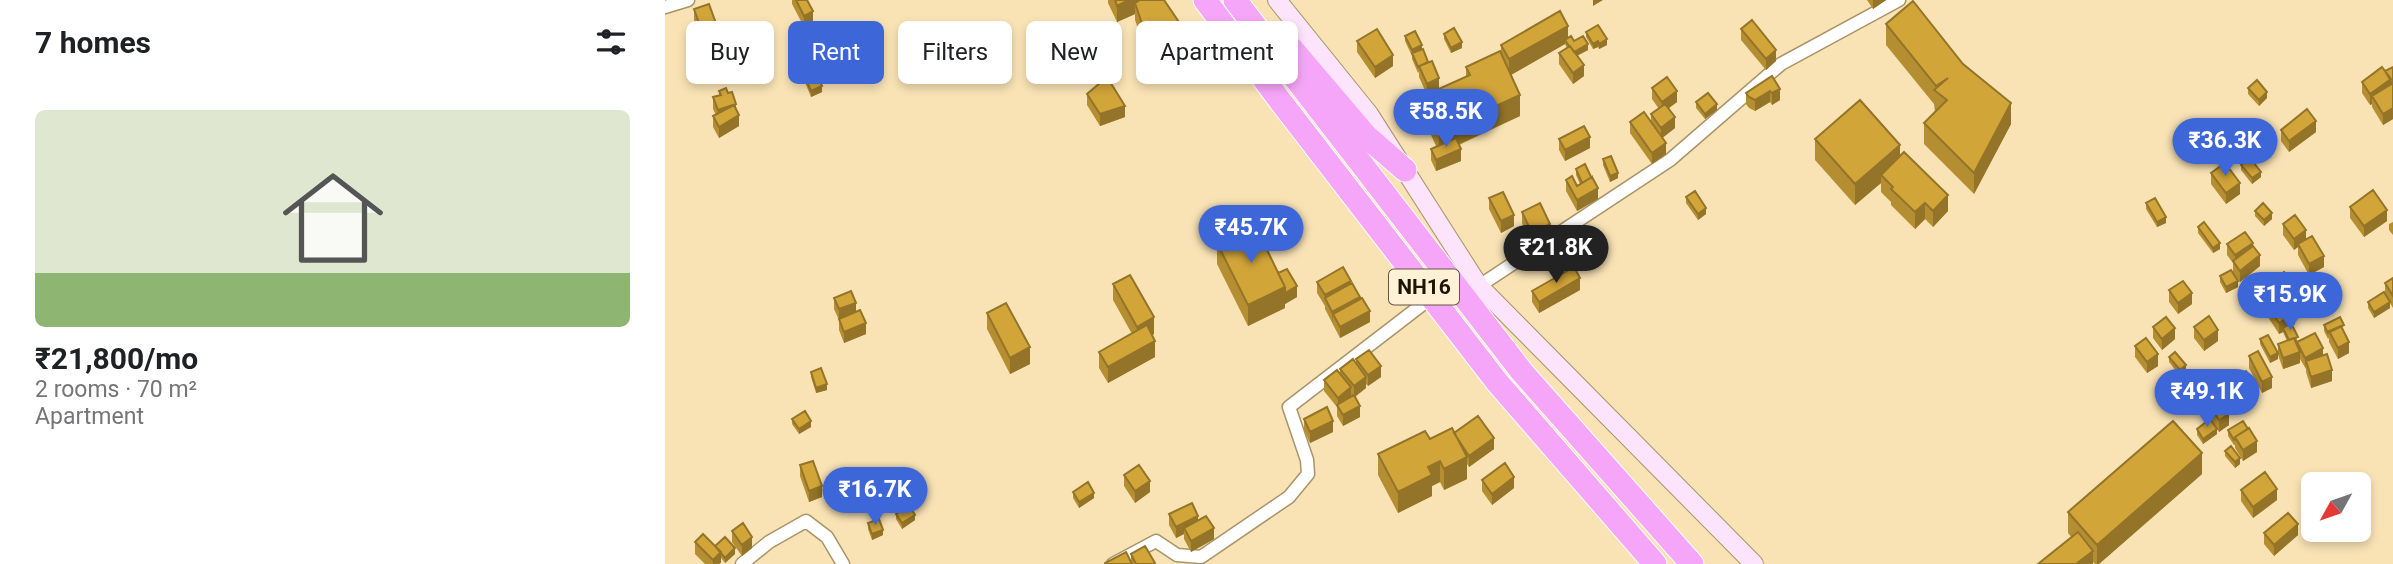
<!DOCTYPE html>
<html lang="en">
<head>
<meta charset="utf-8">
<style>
	body { margin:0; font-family:Roboto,sans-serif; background:#f6f6f6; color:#202124; height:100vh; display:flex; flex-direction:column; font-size:26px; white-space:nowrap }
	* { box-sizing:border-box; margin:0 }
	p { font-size:23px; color:#757577 }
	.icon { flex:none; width:38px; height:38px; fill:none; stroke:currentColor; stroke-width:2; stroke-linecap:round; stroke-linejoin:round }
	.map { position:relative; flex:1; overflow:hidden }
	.sheet { display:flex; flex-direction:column; background:#fff; width:665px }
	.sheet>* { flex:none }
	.top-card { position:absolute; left:21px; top:21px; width:665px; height:63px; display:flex; gap:14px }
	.needle { width:46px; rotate:230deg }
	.fabs { position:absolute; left:1636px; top:472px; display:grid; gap:14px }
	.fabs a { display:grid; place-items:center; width:70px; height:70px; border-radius:10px; background:#fff; box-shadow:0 4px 10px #0003; font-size:35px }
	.price { position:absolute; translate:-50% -60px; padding:0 16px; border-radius:24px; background:#3d66d8; color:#fff; font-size:23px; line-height:46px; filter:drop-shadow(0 2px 4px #0008) }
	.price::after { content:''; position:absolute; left:50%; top:42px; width:21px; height:16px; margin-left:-10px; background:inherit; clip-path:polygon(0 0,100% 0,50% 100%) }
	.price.selected { background:#222; color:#fff }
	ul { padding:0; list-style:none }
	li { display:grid; align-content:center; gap:14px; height:371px; padding:0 35px }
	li+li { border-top:2px solid #e0e0e0 }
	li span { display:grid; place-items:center; height:217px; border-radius:10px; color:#555 }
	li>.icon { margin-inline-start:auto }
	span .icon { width:126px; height:126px; fill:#fffc; stroke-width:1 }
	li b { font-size:30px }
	h2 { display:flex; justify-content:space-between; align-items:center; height:84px; padding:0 35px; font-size:30px }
	.pill { padding:0 24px; border-radius:10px; background:#fff; box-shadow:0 4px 10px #0003; font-size:24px; line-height:63px }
	.pill.selected { background:#3d66d8; color:#fff }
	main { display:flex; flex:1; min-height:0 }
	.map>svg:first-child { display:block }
</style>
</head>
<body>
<main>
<section class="sheet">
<h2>7 homes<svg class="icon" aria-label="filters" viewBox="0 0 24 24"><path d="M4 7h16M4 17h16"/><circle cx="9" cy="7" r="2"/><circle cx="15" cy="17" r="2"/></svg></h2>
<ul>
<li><span style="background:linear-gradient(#dfe7d0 75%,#8fb573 0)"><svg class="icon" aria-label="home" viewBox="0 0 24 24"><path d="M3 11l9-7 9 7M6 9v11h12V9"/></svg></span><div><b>₹21,800/mo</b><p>2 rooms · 70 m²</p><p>Apartment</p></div></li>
</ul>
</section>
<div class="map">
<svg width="1728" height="564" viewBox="0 0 1728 564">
	<rect width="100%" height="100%" fill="#f9e3b5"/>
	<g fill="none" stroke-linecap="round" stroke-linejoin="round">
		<g stroke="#a89468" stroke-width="15">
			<path id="street" d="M0,7L23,0
				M814,286L1005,160L1116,64L1234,0
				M77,564L104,542L141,521L162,537L178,564
				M448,564L491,541L512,555L536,557L624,497L643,474L642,460L624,407L767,297"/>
		</g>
		<g stroke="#a89468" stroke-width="20">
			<path id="secondary" d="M612,0L704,114L814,286L1089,564"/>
		</g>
		<g stroke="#fff" stroke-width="25">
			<path id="highway" d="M540,0L613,98L832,382L990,564
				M570,0L857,372L1027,564
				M612,37L627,49L701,136L740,170"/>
		</g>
		<use href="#street" stroke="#fff" stroke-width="12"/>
		<use href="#secondary" stroke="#fce4fd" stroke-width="18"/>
		<use href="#highway" stroke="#f6a6f9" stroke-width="23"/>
	</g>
	<path fill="#b58e31" d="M127,0H142L148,22L139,27L127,4Z
		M443,0H499L518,44L486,66L470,20V14L452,22L443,3Z
		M1202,0H1221L1208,9Z
		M29,9L53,40L38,45L29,20Z
		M1221,24L1346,124L1309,194L1259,144V123L1270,112L1269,104L1221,45Z
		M1076,29L1111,61L1101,70L1076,40Z
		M921,32L942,45L934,49L933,47L928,49L921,37Z
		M779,34L797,48L786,53L779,39Z
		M740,36L757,50L774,89L801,77V67L836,54V45L903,38L923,50L912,56L919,76L908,84L894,64V53L902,48L900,44L846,75L855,116L794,145L796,161L771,171L766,160V149L771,146L758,117V96L762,95L754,77V72L753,73L747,59V56L740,41Z
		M312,41L335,58L343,72L325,82L320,72V66L312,52Z
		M692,41L728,66L710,78L692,52Z
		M72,49L87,52L105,71L79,80L72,61Z
		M159,49L180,75L168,80L159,60Z
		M1728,67V119L1718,125L1707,107V104L1705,105L1697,93V82L1720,71Z
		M139,75L157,92L146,97L139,80Z
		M1107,76L1115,100L1107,105L1105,102L1090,111L1084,108L1081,104V93Z
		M987,88L1012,102L1004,108L1010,128L997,138L1001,154L987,164L965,133V122L986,123V114L994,109L987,99Z
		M1583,88L1602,98L1594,106L1583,94Z
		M54,91L71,109L74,126L54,138L48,127V116L51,115L48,109V97L54,95Z
		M422,94L460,117L435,126L422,105Z
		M1031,102L1052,110L1040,119L1031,108Z
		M1584,127L1602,140L1594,146L1584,133Z
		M1616,130L1651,132L1624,152L1616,141Z
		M894,139L925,148L900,161L894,150Z
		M1150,139L1235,156L1283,211L1268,227L1260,219L1250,229L1226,205V202L1216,192V183L1190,205L1150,160Z
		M938,159L953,178L945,182L938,165Z
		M1576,165L1596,177L1587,184L1576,170Z
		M911,169L933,199L912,211L901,191V180L912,186L915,184L911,175Z
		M1546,173L1575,194L1561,204L1546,184Z
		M1021,197L1041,214L1033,220L1021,203Z
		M824,198L849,226L836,233L824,209Z
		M1481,203L1501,223L1492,227L1481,209Z
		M1685,207L1722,221L1699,237L1685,218Z
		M1590,211L1607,219L1599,226L1590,216Z
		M857,212L885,235L867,244L857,223Z
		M1728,222V235L1724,230V224Z
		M1618,224L1641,240L1659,267L1644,275L1633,255V247L1629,250L1618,235Z
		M1533,227L1555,249L1548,253L1533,233Z
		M552,243L613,273L632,297L620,304V308L583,326L552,264Z
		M1562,244L1588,246L1595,266L1575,282L1568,273V263L1562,255Z
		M1555,276L1573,287L1561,293L1555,282Z
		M1728,278V308L1725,303V308L1709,318L1703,308V302L1720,294V283Z
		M652,282L686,284L695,299L705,322L675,338L660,309V306L652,293Z
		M1607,282L1628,288L1619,296L1630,324L1627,326L1633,342L1658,355L1667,381L1646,388L1641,372V369L1635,359V363L1618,369L1613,355V359L1605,363L1595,344V339L1613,353V344L1622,341L1618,332L1614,334L1601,314V303L1588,314L1582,306V300H1605L1614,295L1607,287Z
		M448,284L489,334L487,335L490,357L443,383L434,368V352L467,334L448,300Z
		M915,290L874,313L867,302V291Z
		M1504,290L1527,304L1513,314L1504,302Z
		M169,298L191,312L201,334L179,343L174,330V320L169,309Z
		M322,313L365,364L345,374L322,329Z
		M1659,325L1679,331L1684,353L1673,359L1664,342V338L1663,339L1659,331Z
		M1488,327L1510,339L1497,350L1488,338Z
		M1529,327L1553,341L1539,351L1529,338Z
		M1470,346L1493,366L1482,373L1470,357Z
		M1584,356L1607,388L1597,393L1584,368Z
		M1504,357L1521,371L1515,376L1504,362Z
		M691,359L716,377L703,386L701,384V388L690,397L695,417L678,426L672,416V407L659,391V380L675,374V369L691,363Z
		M146,372L162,390L151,393L146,377Z
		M1569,378L1591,397L1578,405L1569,390Z
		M1496,382L1511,393L1503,399L1496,388Z
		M1541,401L1564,425L1554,432L1541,412Z
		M127,419L146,427L134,434L127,424Z
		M639,419L668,432L645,443L639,430Z
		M1532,429L1552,434L1538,444L1532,435Z
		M1583,429L1592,452L1578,461L1570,448V445H1569L1563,436V430Z
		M789,433L829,449L804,467L802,464V479L779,490L775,482L767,486V496L733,513L713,475V454Z
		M1560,451L1575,464L1570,468L1560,456Z
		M135,465L157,497L144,502L135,476Z
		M1537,474L1434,564H1430L1428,562V564L1403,533V512Z
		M459,475L485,492L470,503L459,486Z
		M817,480L849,488L827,505L817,491Z
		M1576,490L1612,500L1588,518L1576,501Z
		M408,492L429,498L414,508L408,498Z
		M231,514L250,520L237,529L231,519Z
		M504,514L533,520L549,539L526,552L519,539V534L511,538L504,525Z
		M203,523L218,535L207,540L203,529Z
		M67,531L87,548L77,556L67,542Z
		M1599,533L1633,535L1609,556L1599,544Z
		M30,542L50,546L70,554L60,563L56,558L55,564H40L30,554Z
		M466,554L488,564H440V563L466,562Z"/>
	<path fill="#937428" d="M464,0H491L470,3V14L452,22V6Z
		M928,0H938L928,6Z
		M1208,0H1221L1208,9Z
		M148,11V22L139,27V16Z
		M903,26V42L900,40V44L844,76V59Z
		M518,28V44L486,66V50Z
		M53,29V40L38,45V34Z
		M942,39V45L934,49V44Z
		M933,41V47L928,49V44Z
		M797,42V48L786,53V48Z
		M923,44V50L907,58V53Z
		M757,45V51L747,56V50Z
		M335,49V60L321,68V57Z
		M1111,50V61L1101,70V59Z
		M728,55V66L710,78V67Z
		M105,60V71L79,80V69Z
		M180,64V75L168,80V69Z
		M919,65V76L908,84V73Z
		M343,67V72L325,82V76Z
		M774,78V89L762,95V84Z
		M1726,79V90L1707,96V104L1705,105V94Z
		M157,86V92L146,97V91Z
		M1115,89V100L1107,105V93Z
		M1012,91V102L997,113V102Z
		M1105,91V102L1090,111V100Z
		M1602,92V98L1594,106V100Z
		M855,95V116L774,153V132Z
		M1346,103V124L1309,194V173Z
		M71,104V115L53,121V110Z
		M1052,104V110L1040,119V114Z
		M460,106V117L435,126V114Z
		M1728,108V119L1718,125V114Z
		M74,115V126L54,138V127Z
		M1010,117V128L996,139V128Z
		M1651,121V132L1624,152V141Z
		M1602,134V140L1594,146V141Z
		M925,137V148L900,161V150Z
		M1001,143V154L987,164V153Z
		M1235,145V166L1216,175V183L1190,205V184Z
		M796,149V161L771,171V160Z
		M1596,172V177L1587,184V178Z
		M953,173V178L945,182V176Z
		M1575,183V194L1561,204V193Z
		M933,188V199L912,211V200Z
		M1283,195V211L1268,227V211Z
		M1260,203V219L1250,229V212Z
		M1041,208V214L1033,220V214Z
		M1722,210V221L1699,237V226Z
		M1607,213V219L1599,226V220Z
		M849,215V226L836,233V221Z
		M1501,217V223L1492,227V222Z
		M885,224V235L867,244V233Z
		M1641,230V242L1633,244V247L1629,250V239Z
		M1555,243V249L1548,253V248Z
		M1588,243V254L1570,264V255Z
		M1595,255V266L1575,282V271Z
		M1659,256V267L1644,275V264Z
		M915,278V290L874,313V302Z
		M686,281V292L660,298V307V295Z
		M1573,281V287L1561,293V287Z
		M1628,282V288L1616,298V292Z
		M632,286V297L620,304V293Z
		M620,287V308L583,326V305Z
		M1527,293V304L1513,314V303Z
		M1605,295V300L1588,314V308Z
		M695,297V308L668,314L667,323V312Z
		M1725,302V308L1709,318V312Z
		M191,303V314L174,321V309Z
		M705,311V322L675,338V327Z
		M1630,313V324L1620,331L1618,328V332L1614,334V323Z
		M489,317V334L472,343V327Z
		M201,323V334L179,343V332Z
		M1510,328V339L1497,350V339Z
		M1553,330V341L1539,351V340Z
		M490,341V357L443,383V367Z
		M1684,342V353L1673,359V348Z
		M365,347V364L345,374V358Z
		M1658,348V359L1641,361L1640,369V358Z
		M1635,352V363L1618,369V358Z
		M1613,353V359L1605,363V357Z
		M1493,354V366L1482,373V362Z
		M1521,365V371L1515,376V370Z
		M716,366V377L703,386V375Z
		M1667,370V381L1646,388V377Z
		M701,377V388L689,397V386Z
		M1607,377V388L1597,393V382Z
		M162,384V390L151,393V388Z
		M1591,386V397L1578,405V394Z
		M686,387V399L673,406V398Z
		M1511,388V393L1503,399V393Z
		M695,406V417L678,426V415Z
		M1564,414V425L1554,432V420Z
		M146,421V427L134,434V429Z
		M668,421V432L645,443V432Z
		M1552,429V434L1538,444V439Z
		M829,438V449L804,467V456Z
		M1592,441V452L1578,461V450Z
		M1537,453V474L1434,564H1432V545Z
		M802,457V479L779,490V469Z
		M1575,458V464L1570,468V462Z
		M775,461V482L767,486V496L733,513V492L763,467Z
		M849,477V488L827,505V494Z
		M485,481V492L470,503V491Z
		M157,486V497L144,502V491Z
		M1612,489V500L1588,518V507Z
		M429,493V498L414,508V502Z
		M250,515V520L237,529V523Z
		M533,516V527L519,528V534L511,538V527Z
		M1633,524V535L1609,556V545Z
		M549,528V539L526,552V541Z
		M218,530V535L207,540V534Z
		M87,537V548L77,556V545Z
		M70,548V554L60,563V558Z
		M1428,551V564H1411Z
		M56,552V563L48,564V560Z"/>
	<path fill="#d2a539" stroke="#937428" stroke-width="2" d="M131,0H142L148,11L139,16Z
		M450,0H464L452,6Z
		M475,0H499L518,28L486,50L470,3Z
		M1248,1L1298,64L1346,103L1309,173L1259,123L1282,100L1269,90L1283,78L1271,86L1221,24Z
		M44,4L53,29L38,34L29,9Z
		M895,11L903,26L844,59L836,45Z
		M1087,20L1111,50L1101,59L1076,29Z
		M933,25L942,39L934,44L933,41L928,44L921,32Z
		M789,28L797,42L786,48L779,34Z
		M712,29L728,55L710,67L692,41Z
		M750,31L757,45L747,50L740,36Z
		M326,33L335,49L321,57L312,41Z
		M906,36L909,41L918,36L923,44L909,52L905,46H904L900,40Z
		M171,44L180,64L168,69L159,49Z
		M85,45L87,52L101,47L105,60L79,69L72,49Z
		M905,46L919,65L908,73L894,53Z
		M758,49L763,62L753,67L747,53Z
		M835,51L855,95L774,132L758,96L805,75L801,67Z
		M337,57L343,67L325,76L320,66Z
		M767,61L774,78L762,84L754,66Z
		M1717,67L1726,79L1705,94L1697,82Z
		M1728,67V82L1727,83L1720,71Z
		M150,70L157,86L146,91L139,75Z
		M1107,76L1115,89L1107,93L1105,91L1090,100L1084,97L1081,93Z
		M442,77L460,106L435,114L422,94Z
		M1002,77L1012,91L997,102L987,88Z
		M1592,80L1602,92L1594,100L1583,88Z
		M1728,83V108L1718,114L1707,96Z
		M61,88L63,93L67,92L71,104L53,110L48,97L56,95L54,91Z
		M1043,93L1052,104L1040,114L1031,102Z
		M1195,100L1235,145L1190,184L1150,139Z
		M1000,104L1010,117L996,128L986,114Z
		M69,105L74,115L54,127L48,116Z
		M1642,109L1651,121L1624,141L1616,130Z
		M979,112L1001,143L987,153L965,122Z
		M1592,121L1602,134L1594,141L1584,127Z
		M919,126L925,137L900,150L894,139Z
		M791,138L796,149L771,160L766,149Z
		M1239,152L1283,195L1268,211L1260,203L1250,212L1226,189L1228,187L1216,175Z
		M946,156L953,173L945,176L938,159Z
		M1585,158L1596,172L1587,178L1576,165Z
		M1560,163L1575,183L1561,193L1546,173Z
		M920,164L927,179V177L917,183L911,169Z
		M907,176L912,186L927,177L933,188L912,200L901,180Z
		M1708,190L1722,210L1699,226L1685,207Z
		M1030,191L1041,208L1033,214L1021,197Z
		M838,192L849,215L836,221L824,198Z
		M1490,198L1501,217L1492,222L1481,203Z
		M875,203L885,224L867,233L857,212Z
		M1598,203L1607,213L1599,220L1590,211Z
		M1630,215L1641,230L1629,239L1618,224Z
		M1539,222L1555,243L1548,248L1533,227Z
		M590,225L620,287L583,305L552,243Z
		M1580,232L1588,243L1570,255L1562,244Z
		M1647,236L1659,256L1644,264L1633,244Z
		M1588,246L1595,255L1575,271L1568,261Z
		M678,267L686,281L660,295L652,282Z
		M909,267L915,278L874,302L867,291Z
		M622,269L632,286L620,293V287L613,273Z
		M1566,270L1573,281L1561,287L1555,276Z
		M1619,272L1628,282L1616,292L1607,282Z
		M465,275L489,317L472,327L448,284Z
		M1728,278V296L1720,283Z
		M1518,281L1527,293L1513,303L1504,290Z
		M687,283L695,297L667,312L660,298Z
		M1599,287L1605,295L1588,308L1582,300Z
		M186,291L191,303L174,309L169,298Z
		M1719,292L1725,302L1709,312L1703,302Z
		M1617,293L1630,313L1614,323L1601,303Z
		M697,298L705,311L675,327L668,314Z
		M341,303L365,347L345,358L322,313Z
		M195,310L201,323L179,332L174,319Z
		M1544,316L1553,330L1539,340L1529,327Z
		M1501,317L1510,328L1497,339L1488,327Z
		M1675,317L1679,325L1663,333L1659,325Z
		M1626,323L1633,337L1624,340L1618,328Z
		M482,325L490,341L443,367L434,352Z
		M1676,326L1684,342L1673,348L1664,331Z
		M1650,333L1658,348L1640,358L1632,342Z
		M1603,335L1613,353L1605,357L1595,339Z
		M1481,338L1493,354L1482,362L1470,346Z
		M1629,338L1635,352L1618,358L1613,344Z
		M704,350L716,366L703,375L691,359Z
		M1593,351L1607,377L1597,382L1584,356Z
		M1510,352L1521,365L1515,370L1504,357Z
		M1662,354L1667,370L1646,377L1641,361Z
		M688,359L701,377L689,386L675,369Z
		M156,368L162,384L151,388L146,372Z
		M672,370L686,387L673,398L659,380Z
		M1581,371L1591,386L1578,394L1569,378Z
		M1504,377L1511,388L1503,393L1496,382Z
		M689,395L695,406L678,415L672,405Z
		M1550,395L1564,414L1554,420L1541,401Z
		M662,407L668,421L645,432L639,419Z
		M140,411L146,421L134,429L127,419Z
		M813,416L829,438L804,456L789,433Z
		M1545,419L1552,429L1538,439L1532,429Z
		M1508,421L1537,453L1432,545L1403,512Z
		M1578,421L1583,429L1570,437V439L1569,440L1563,430Z
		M787,428L802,457L779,469L775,461L763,467L767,475L733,492L713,454L760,431L765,439Z
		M1584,428L1592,441L1578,450L1570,437Z
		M1566,446L1575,458L1570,462L1560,451Z
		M148,461L157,486L144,491L135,465Z
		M840,463L849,477L827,494L817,480Z
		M474,465L485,481L470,491L459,475Z
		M1600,472L1612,489L1588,507L1576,490Z
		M423,482L429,493L414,502L408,492Z
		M527,503L533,516L511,527L504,514Z
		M244,505L250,515L237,523L231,514Z
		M1623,513L1633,524L1609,545L1599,533Z
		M541,516L549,528L526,541L519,528Z
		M214,519L218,530L207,534L203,523Z
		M78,523L87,537L77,545L67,531Z
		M1413,532L1428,551L1411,564H1373Z
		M38,534L56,552L48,560L30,542Z
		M60,537L70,548L60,558L50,546Z
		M480,546L490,563L488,564H471L466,554Z
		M461,552L467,564H440V563Z"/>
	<g text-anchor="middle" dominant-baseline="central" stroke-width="6" stroke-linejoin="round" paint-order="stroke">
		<rect fill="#fef1d6" stroke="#605643" stroke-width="2" x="724" y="269.5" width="70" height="35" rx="5"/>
		<g font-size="21" font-weight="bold" fill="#1c1404">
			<text x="759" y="287">NH16</text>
		</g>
	</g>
</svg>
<div class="fabs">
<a><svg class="needle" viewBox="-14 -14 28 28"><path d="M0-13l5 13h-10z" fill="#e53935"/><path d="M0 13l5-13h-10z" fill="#757577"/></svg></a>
</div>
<b class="price" style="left:781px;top:149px">₹58.5K</b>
<b class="price" style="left:1560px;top:178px">₹36.3K</b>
<b class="price" style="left:586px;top:265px">₹45.7K</b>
<b class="price selected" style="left:891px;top:285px">₹21.8K</b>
<b class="price" style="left:1625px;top:332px">₹15.9K</b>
<b class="price" style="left:1542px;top:429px">₹49.1K</b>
<b class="price" style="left:210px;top:527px">₹16.7K</b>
<div class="top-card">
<a class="pill">Buy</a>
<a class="pill selected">Rent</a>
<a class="pill">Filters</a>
<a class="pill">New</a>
<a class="pill">Apartment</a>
</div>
</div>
</main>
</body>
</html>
